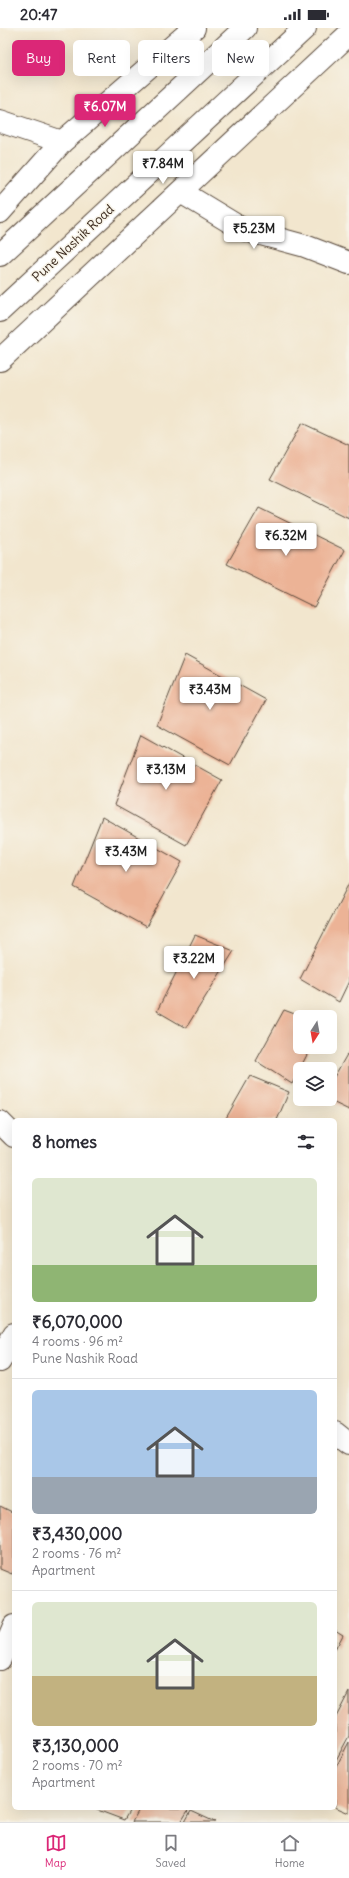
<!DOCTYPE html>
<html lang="en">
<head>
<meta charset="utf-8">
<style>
	body { margin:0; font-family:Delius,sans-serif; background:#f7f7f7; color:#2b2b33; height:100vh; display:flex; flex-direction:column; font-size:15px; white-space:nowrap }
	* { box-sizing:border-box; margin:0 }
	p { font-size:13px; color:#7c7c81 }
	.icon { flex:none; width:22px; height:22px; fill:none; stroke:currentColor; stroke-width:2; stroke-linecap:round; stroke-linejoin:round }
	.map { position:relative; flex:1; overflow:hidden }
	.sheet { position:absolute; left:12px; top:1090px; width:325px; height:692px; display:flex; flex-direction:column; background:#fff; border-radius:6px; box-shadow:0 4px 16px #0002 }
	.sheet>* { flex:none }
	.top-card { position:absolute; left:12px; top:12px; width:325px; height:36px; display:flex; gap:8px }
	.needle { width:26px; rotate:191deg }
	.controls { position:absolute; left:293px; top:982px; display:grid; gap:8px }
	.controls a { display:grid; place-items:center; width:44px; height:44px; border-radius:6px; background:#fff; box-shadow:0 4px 16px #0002; font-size:20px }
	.price { position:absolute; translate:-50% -34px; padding:0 9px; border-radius:4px; background:#fff; color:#222; font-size:13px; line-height:26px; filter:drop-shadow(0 1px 2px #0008) }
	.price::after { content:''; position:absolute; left:50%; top:24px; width:12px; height:9px; margin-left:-6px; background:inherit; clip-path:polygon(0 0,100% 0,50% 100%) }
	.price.current { background:#db2777; color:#fff }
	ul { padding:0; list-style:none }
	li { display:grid; align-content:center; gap:8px; height:212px; padding:0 20px }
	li+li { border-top:1px solid #e1e1e2 }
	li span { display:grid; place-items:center; height:124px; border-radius:6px; color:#555 }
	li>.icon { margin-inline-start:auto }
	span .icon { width:72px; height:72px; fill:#fffc; stroke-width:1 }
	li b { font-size:17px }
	h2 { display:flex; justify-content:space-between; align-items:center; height:48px; padding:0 20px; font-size:17px }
	.chip { padding:0 14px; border-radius:6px; background:#fff; box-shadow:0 4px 16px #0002; font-size:14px; line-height:36px }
	.chip.current { background:#db2777; color:#fff }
	.status { display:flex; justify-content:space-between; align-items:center; height:28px; padding:0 20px; background:#fff; direction:ltr }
	.status svg { height:11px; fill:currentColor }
	.dock { display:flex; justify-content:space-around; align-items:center; height:56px; border-top:1px solid #e1e1e2; background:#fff; font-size:11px; color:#7c7c81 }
	.dock a { display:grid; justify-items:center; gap:2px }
	.dock .current { color:#db2777 }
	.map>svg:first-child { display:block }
</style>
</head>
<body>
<div class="status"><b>20:47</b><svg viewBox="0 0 49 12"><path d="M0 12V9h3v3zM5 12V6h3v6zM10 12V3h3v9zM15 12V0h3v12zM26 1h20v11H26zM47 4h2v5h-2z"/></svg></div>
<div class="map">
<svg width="349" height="1794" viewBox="0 0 349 1794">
	<rect width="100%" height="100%" fill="#f7f3e8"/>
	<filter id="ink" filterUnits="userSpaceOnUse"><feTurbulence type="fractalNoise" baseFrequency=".025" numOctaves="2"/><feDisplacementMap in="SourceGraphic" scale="8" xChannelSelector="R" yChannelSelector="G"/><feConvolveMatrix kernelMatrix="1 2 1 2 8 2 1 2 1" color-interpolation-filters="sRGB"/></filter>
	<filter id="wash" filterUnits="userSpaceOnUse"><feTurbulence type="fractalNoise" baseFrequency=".012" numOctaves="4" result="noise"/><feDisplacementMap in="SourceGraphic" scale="16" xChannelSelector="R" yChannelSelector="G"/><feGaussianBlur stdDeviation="0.9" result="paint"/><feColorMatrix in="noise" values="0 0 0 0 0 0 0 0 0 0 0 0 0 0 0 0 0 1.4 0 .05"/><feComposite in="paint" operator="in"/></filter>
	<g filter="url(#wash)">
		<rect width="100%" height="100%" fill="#f2e6ce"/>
		<g id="blocks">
			<path fill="#ecb396" d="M302,395L349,417V490L270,451Z
				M259,480L345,522L314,579L227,536Z
				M185,627L266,672L230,737L157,697Z
				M141,707L222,752L186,817L114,777Z
				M102,789L182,834L146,899L74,859Z
				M349,855V953L339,974L300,951Z
				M195,907L234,923L186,1000L157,983Z
				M284,982L300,988V1019H311L292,1056L256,1033Z
				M349,1023V1082L326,1071H330V1056Z
				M250,1048L289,1064L277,1092H225Z
				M0,1478L14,1485V1541L12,1546L0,1541Z
				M335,1602L343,1607L335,1622Z
				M349,1664V1708L335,1734V1691Z
				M349,1714V1785L335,1779V1741Z
				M92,1780H131L124,1792Z
				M140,1780H187L189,1781L181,1794H132Z
				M191,1783L215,1794H185Z"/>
		</g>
	</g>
	<g filter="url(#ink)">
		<use href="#blocks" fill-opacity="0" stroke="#564638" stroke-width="1"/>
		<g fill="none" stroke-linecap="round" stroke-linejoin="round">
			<g stroke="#564638" stroke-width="24">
				<path id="minor" d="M0,93L62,114
					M181,164L242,201L305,218L349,235
					M0,184L62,114L194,0
					M0,332L349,6
					M0,1333L14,1306
					M0,1631L14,1598"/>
			</g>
			<g stroke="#564638" stroke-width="24">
				<path id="major" d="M0,1094L14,1108
					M335,1405L349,1416"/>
			</g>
			<g stroke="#564638" stroke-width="24">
				<path id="highway" d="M0,227L245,0
					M0,283L305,0"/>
			</g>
			<use href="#minor" stroke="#fff" stroke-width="22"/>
			<use href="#major" stroke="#fff" stroke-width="22"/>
			<use href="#highway" stroke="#fff" stroke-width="22"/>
		</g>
	</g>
	<g text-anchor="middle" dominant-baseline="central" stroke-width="3" stroke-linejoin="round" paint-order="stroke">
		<g font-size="13" fill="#3b2a1e" stroke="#f7f3e8">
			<text transform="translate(73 215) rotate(-43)">Pune Nashik Road</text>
		</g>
	</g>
</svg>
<div class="controls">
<a><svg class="needle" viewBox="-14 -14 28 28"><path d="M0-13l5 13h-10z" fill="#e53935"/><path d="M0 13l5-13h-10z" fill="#7c7c81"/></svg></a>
<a><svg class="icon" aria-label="layers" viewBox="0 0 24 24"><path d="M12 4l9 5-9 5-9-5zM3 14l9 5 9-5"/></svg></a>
</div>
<b class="price current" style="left:105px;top:100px">₹6.07M</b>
<b class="price" style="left:163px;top:157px">₹7.84M</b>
<b class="price" style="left:254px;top:222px">₹5.23M</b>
<b class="price" style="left:286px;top:529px">₹6.32M</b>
<b class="price" style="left:210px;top:683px">₹3.43M</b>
<b class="price" style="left:166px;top:763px">₹3.13M</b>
<b class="price" style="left:126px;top:845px">₹3.43M</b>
<b class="price" style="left:194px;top:952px">₹3.22M</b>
<div class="top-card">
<a class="chip current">Buy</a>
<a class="chip">Rent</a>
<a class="chip">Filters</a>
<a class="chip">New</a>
</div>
<section class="sheet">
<h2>8 homes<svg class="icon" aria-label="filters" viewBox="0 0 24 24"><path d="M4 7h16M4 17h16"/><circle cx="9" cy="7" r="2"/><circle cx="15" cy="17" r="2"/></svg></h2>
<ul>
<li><span style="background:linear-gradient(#dfe7d0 70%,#8fb573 0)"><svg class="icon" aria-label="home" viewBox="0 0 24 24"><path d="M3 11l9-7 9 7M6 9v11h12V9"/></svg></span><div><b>₹6,070,000</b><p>4 rooms · 96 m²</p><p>Pune Nashik Road</p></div></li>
<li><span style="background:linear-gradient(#a9c7e8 70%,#9aa5b1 0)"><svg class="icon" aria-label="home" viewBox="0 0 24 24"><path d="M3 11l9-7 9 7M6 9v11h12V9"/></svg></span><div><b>₹3,430,000</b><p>2 rooms · 76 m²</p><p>Apartment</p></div></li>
<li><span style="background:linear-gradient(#dfe7d0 60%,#c2b280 0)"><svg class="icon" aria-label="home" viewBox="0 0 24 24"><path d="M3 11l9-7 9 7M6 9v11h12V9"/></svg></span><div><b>₹3,130,000</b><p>2 rooms · 70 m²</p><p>Apartment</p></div></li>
</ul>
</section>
</div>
<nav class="dock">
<a class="current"><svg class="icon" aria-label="map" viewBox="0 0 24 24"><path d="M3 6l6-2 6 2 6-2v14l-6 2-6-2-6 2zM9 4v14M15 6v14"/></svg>Map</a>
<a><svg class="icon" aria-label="saved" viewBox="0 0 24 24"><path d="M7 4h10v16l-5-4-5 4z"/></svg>Saved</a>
<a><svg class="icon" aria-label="home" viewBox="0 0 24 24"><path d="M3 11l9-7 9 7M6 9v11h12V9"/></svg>Home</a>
</nav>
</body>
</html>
